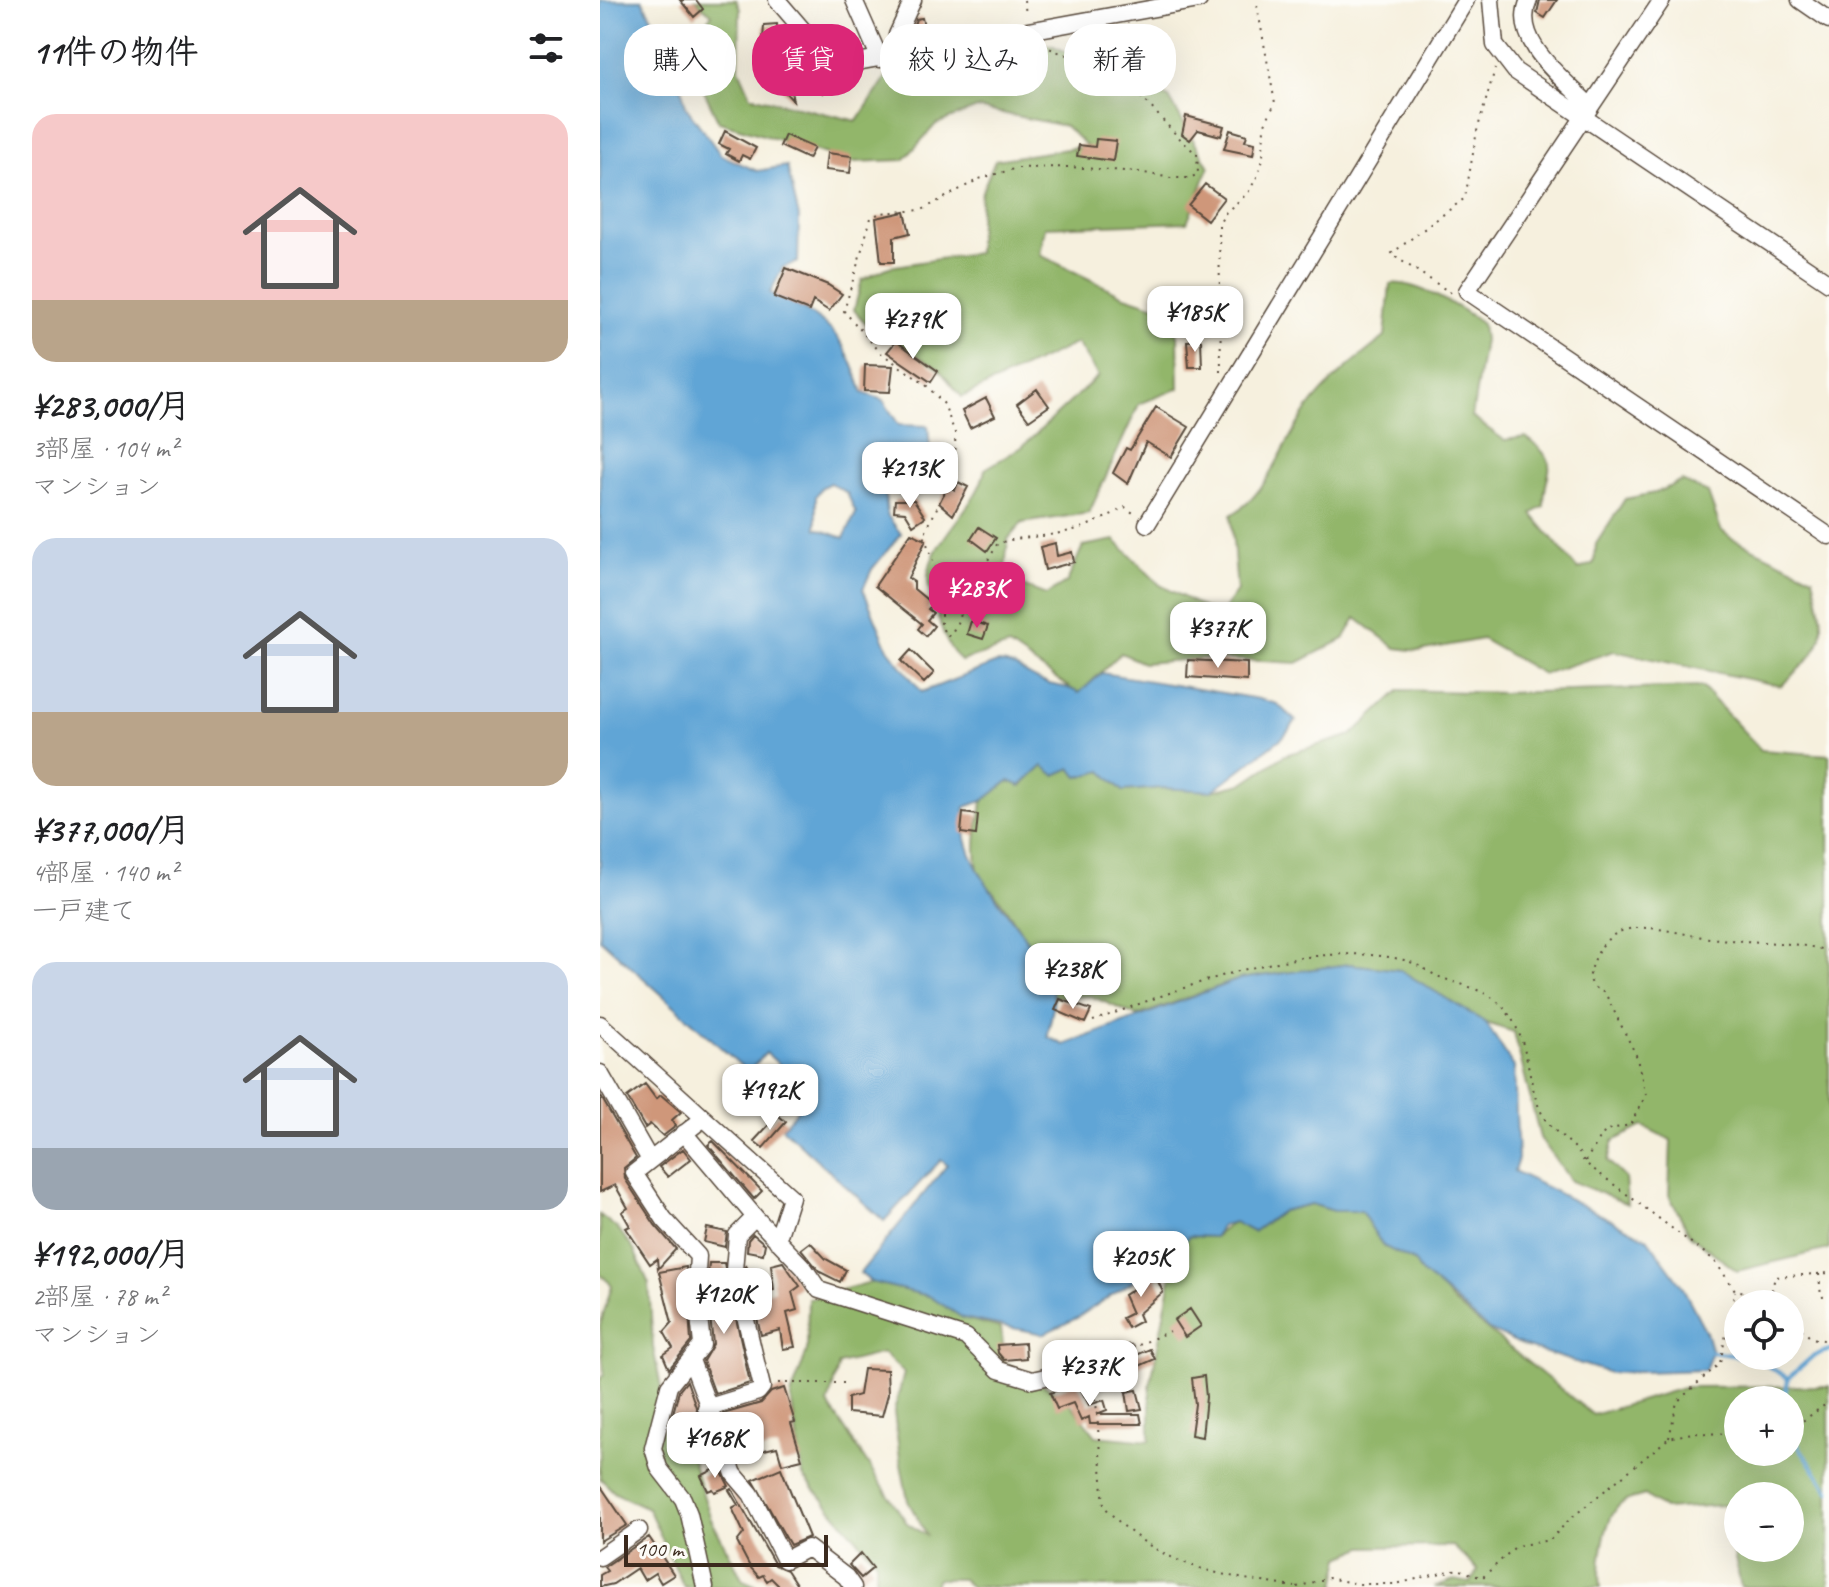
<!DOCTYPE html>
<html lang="ja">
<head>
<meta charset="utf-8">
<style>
	body { margin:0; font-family:Caveat,"Klee One",sans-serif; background:#f2f2f2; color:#202124; height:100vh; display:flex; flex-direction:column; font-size:30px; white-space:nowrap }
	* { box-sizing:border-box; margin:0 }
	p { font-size:26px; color:#757577 }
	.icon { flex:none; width:44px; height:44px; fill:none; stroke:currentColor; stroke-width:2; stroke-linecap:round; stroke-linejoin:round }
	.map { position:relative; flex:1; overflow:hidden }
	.side { display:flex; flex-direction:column; background:#fff; width:600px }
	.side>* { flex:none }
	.top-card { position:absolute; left:24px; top:24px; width:760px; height:72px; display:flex; gap:16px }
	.controls { position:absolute; left:1124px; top:1290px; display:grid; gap:16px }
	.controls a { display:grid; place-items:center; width:80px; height:80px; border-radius:50%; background:#fff; box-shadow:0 8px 32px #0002; font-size:40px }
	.scale { position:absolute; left:24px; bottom:20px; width:204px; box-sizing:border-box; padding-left:8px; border:4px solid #3b2a1e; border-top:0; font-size:22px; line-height:28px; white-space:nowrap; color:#3b2a1e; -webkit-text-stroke:6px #fdfcf7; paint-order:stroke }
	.price { position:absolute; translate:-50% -68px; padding:0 18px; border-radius:16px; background:#fff; color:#222; font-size:26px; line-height:52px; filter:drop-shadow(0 2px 4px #0008) }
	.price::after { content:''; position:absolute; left:50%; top:48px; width:24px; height:18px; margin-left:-12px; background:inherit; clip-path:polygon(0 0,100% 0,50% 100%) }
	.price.selected { background:#db2777; color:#fff }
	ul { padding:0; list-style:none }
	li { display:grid; align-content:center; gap:16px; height:424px; padding:0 32px }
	li span { display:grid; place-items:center; height:248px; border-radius:24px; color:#555 }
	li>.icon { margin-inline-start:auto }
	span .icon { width:144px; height:144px; fill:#fffc; stroke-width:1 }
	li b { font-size:34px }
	h2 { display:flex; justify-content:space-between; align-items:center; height:96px; padding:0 32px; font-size:34px }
	.chip { padding:0 28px; border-radius:32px; background:#fff; box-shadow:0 8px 32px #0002; font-size:28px; line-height:72px }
	.chip.selected { background:#db2777; color:#fff }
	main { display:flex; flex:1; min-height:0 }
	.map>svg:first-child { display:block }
</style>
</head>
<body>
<main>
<section class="side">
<h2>11件の物件<svg class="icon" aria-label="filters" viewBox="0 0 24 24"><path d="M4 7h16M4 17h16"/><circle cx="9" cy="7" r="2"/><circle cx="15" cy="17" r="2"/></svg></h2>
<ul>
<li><span style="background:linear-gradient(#f6c9c9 75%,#b9a48a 0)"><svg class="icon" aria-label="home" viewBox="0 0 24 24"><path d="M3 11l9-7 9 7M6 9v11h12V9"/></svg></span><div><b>¥283,000/月</b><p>3部屋 · 104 m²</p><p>マンション</p></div></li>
<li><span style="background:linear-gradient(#c9d6e8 70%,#b9a48a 0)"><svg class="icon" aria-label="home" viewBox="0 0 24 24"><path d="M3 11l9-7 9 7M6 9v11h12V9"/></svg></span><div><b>¥377,000/月</b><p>4部屋 · 140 m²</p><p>一戸建て</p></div></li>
<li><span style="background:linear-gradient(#c9d6e8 75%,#9aa5b1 0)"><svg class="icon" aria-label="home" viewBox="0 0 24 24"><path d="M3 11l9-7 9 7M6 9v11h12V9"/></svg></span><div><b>¥192,000/月</b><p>2部屋 · 78 m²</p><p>マンション</p></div></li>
</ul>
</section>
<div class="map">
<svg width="1229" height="1587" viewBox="0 0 1229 1587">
	<rect width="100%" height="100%" fill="#fdfcf7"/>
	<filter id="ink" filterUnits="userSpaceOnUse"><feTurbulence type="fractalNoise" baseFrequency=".0125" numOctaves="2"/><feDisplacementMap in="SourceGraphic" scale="16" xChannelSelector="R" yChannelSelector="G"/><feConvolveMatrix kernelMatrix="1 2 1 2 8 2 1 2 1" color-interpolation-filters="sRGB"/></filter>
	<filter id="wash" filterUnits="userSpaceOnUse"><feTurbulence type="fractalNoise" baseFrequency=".006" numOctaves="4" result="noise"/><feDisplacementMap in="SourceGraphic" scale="32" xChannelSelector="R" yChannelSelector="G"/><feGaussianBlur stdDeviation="1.8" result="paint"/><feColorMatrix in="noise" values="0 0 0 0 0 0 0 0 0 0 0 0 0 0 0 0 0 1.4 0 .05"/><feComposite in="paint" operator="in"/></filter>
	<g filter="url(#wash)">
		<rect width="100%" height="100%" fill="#f6f0de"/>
		<path fill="#92b66a" stroke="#667044" stroke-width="2" fill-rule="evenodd" d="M95,0H136L140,9L139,69L151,96L257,121L290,72L333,65L382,44L451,45L569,98L609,167L587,222L445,227L440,255L522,295L565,309L578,335L579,388L539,404L489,513L422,523L408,539L404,579L446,595L467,582L483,546L515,540L560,585L619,616L637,591L631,515C670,493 681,445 707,410C727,382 758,358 785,337L790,284C814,280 862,308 882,324L884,340L872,417L904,440L926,437C965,466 943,469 944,506L932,514L978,570L994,563L996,544L1025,499L1055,493L1082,481L1108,493L1121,530L1131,538L1213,577C1228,640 1229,642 1181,686L1014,651L943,674L882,639L819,651L796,648L756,618L744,639L697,663L607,658L543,663L521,653L479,694L409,646L361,661C346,646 343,633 337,613C334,602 327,587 328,576C331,538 379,507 385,469L422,447L498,376L477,343L362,397L338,368L266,324L254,310L262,280L289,267L377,253L381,194L395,160L487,146L465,126L377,108L336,124L304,160L253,162L119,122L84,50L112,14Z
			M1102,687L1161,750L1229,755V1249L1137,1271L1090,1235L1069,1195L1071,1140L1043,1126L1013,1141L1008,1161L1025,1178L1027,1204L971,1181L940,1138L914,1032L886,1023L800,970L749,964L640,979L537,1016L491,996L454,997C440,963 424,934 403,904C395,892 382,884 378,869C373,846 378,825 383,801L409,781L422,786L443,765L471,768L478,777L502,771L523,791L563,788L612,791L642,784L685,755L752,735L800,690L904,693Z
			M711,1204L734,1211H761L783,1246L814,1261L820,1271L835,1281L853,1302L993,1415L1086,1387L1229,1386V1587H1141L1124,1505L1064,1509L1045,1495C1035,1498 1022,1500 1016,1509C1003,1527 998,1566 1001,1587H834L854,1580L870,1583L878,1570L853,1546L763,1547L741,1557L735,1585L739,1587H371L362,1579H337L335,1587H276V1561L203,1476L191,1396L207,1351L208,1299L271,1282L329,1296L363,1318L401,1328L405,1362L466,1398L496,1436L550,1441V1386L576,1253L589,1236L614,1237L634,1221L653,1232L682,1211ZM283,1353L304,1373L294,1412L300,1459L308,1501L327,1536L307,1523L228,1404L239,1364ZM1138,1400H1190V1452H1138ZM1138,1496H1190V1548H1138Z
			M0,1215L19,1230L34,1250L49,1284L53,1347L67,1418L89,1451L111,1519L143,1580L159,1587H84L48,1508L15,1493L0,1478V1379L4,1374L0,1326L12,1285L0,1274Z"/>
		<path fill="#60a5d6" stroke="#4e687a" stroke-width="2" fill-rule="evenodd" d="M0,0H42L75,59L86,107L121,155L157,171L187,166L199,217L198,262L183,267L170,293C228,320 243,331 263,393L283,400L299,425L328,426L331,463L320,489L305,493L285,491L287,515L301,534L272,569L263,589L288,649L322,692L397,663C418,663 425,676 443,682C457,688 461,683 479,693L502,673L659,699L677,704L696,721L683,737L612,791L563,788L523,791L502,771L478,777L471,768L455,775L443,766L421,786L409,781L383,801L365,807C353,876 438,928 453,994C456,1007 448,1024 448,1037L464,1045L640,979L749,964L800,970L886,1023L914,1067L918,1159L914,1171L1047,1238L1082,1286L1106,1332L1112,1352L1105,1370L1010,1373L927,1347L889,1330L820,1271L814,1261L783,1246L761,1211H734L711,1204L682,1211L653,1232L634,1222L622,1226L614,1237L589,1236L576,1253L477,1318L443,1334L363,1318L329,1296L271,1282L260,1273L347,1165L341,1160L284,1221L182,1128L212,1093L166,1053L148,1072L0,939ZM230,483L247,493L256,513L244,538L216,528V496L222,487Z"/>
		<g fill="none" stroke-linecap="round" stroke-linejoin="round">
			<path stroke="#60a5d6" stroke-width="4" d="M1112,1352L1138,1356
				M1138,1356L1156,1359L1188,1378L1213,1356L1229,1350
				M1184,1400L1188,1379
				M1190,1433L1229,1491"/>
		</g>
		<g id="blocks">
			<path fill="#cf977a" d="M80,0H96L103,9L94,17Z
				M940,0H957L945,18L937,13Z
				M322,18L327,38L309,41L316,19Z
				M177,24L181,73L198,59L211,75L216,69L229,77L223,93L187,71L193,101L170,75L161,72L164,25Z
				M586,116L624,126L621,136L598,130L590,140L582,134Z
				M630,130L647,135L645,141L655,143L653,155L624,149Z
				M125,131L156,148L150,159L142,155L139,161L126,154L129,149L119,144Z
				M185,135L214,148L208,159L180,146Z
				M496,139L516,141L513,161L477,156L479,145L495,147Z
				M227,153L252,156L250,173L225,170Z
				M605,184L624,198L607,220L588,205Z
				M305,212L310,233L294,237V262H281L276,218Z
				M186,268L228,285L242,294L229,311L213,301L209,311L174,297Z
				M601,340L602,367H589L587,341Z
				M296,341L338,371L331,382L287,352Z
				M265,365L293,366L290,392L264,391Z
				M437,389L449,406L429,420L417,404Z
				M386,398L395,416L370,428L362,411Z
				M556,407L589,427L571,457L546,442L528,484L513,473L526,448L530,450Z
				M358,482L368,487L353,515L339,503L348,486L355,490Z
				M295,500H314L325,517L313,525L305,512L294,511Z
				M379,527L396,538L387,551L371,539Z
				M311,533L326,540L308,578L314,582V589L332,604L328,609L333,613L327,620L334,626L326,636L318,629L322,624L275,586Z
				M455,543L457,556L472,552L474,562L445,570L440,547Z
				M371,621L388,626L383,639L367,634Z
				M311,650L334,673L324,683L301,661Z
				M588,660L647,663V681L587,677Z
				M363,813L378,815L376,835L361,833Z
				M460,999L491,1010L485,1023L455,1010Z
				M45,1084L56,1099L61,1095L81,1112L72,1120L76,1126L63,1136L50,1124L45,1128L27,1097Z
				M0,1095L36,1158L24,1168L25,1179L55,1225L76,1249L58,1269L57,1259L50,1264L26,1228L30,1226L22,1212L28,1208L15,1185L0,1192Z
				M178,1115L186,1122L163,1148L154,1141Z
				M113,1141L162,1191L154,1199L108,1145Z
				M83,1149L91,1159L68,1177L59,1167Z
				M107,1228L127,1232L125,1247L104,1242Z
				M153,1234L165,1244L163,1254L147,1251L148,1240Z
				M210,1242L226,1259L246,1270L240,1282L220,1272L201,1249Z
				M183,1262L200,1286L192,1292L197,1310L187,1313L195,1347L183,1349L180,1330L161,1335L145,1269L146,1264L154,1295L174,1290L171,1265Z
				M109,1263H124L150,1383L115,1394L103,1361L113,1344L107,1287Z
				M86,1267L91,1342L69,1369L63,1355L73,1348L64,1332L72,1323L59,1272Z
				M555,1275L563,1292L538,1314L541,1321L528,1328L522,1318L532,1313L524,1295Z
				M590,1309L601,1326L585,1337L574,1320Z
				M425,1343L426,1358L404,1360L398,1353L397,1345Z
				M550,1349L555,1359L537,1367L532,1357Z
				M263,1369L287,1370L288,1394L282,1416L248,1413V1398L259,1395Z
				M604,1376L606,1397L602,1437L591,1435L595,1404L592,1378Z
				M87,1381L99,1416L74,1423L72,1417L79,1391Z
				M477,1382L489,1405L504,1400L507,1410L497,1414H540L542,1424H490L489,1417L481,1421L473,1403L457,1409L450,1393Z
				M184,1388L195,1422L191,1423L202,1459L182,1464L177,1447L139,1456L123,1414L161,1403L171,1392Z
				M537,1390L542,1409L529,1411L526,1392Z
				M119,1467L129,1486L115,1492L113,1489L108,1491L101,1476Z
				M181,1468L209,1537L190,1545L153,1480Z
				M0,1485L27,1525L0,1541Z
				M132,1489L175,1565L187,1570L198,1587H180L171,1578L167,1581L163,1575L159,1577L150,1567L137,1542L144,1533L132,1508L138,1505L129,1490Z
				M49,1537L74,1575L61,1583L55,1573L44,1580L37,1568L13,1584L0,1587V1575L7,1571L4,1567Z
				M261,1553L273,1568L261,1578L249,1565Z"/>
		</g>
	</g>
	<g filter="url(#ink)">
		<use href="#blocks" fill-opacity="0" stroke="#57483b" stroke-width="2"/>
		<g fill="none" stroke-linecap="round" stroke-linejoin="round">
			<g stroke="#57483b" stroke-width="11">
				<path id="lane" d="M477,1370L499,1355L530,1349"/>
			</g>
			<g stroke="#57483b" stroke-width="19">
				<path id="street" d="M177,0L226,57L257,62L599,0
					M254,0L280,59
					M891,0L895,45L915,71L1229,283
					M929,0C910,41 965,80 990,106
					M1062,0L867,291L1229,536
					M1200,0L1229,20
					M299,56L297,35L313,0
					M547,524L866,0
					M0,1024L191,1197L177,1241
					M0,1073L50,1160
					M104,1118L34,1173L64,1219L98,1256L96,1287L102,1345L69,1386L53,1448L59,1468L83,1499L89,1514L105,1587
					M84,1133L155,1217
					M91,1360L134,1474L151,1494L185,1560L208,1548L246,1577L253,1587
					M106,1408L158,1392L162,1387L134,1270L137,1235L155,1217L204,1268L219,1290L366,1337L399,1370L432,1380L477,1370
					M0,1557L39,1530"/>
			</g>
			<path stroke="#57483b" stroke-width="2" stroke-dasharray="2 6" stroke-linecap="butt" d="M424,0L426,14
				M443,45C465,57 492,60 512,73C546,95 566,129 597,154L598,174L590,178H571L539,172L469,167L417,168L379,179L322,210L280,213L271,218L244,311L281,353L326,385L344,404L355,433L356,468L324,535L341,585V627L348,636C361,625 359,608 365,594C374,575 389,563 397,544C418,536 438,538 460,533C484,529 504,519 525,507L536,515
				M851,293L791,254L865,198L877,131L895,69
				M621,372L619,224L626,212L648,193L657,177L663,160L664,126L675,103L656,0
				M493,1021C586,987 705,937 804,960C817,963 829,973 842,978C862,985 887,990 902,1006C935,1042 924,1092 948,1123C960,1138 976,1143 984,1162L1114,1260L1135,1290L1156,1294L1172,1289
				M985,1161L1006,1130L1030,1125L1046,1095L1036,1055L1005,993L996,989L989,979C1005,900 1065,935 1119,939C1156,943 1193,941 1229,951
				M1219,1274L1221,1297L1229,1296
				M1181,1304L1172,1289L1175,1277L1229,1273
				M1190,1318L1211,1338L1229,1341
				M539,1345L574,1329
				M178,1383H245
				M486,1385L496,1401L504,1506C556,1567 621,1576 695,1587
				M1190,1430L1229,1402
				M1069,1438L1077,1402L1120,1363L1135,1291
				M697,1587L728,1578L758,1584H796L858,1569L882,1578L916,1546L950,1540L970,1519L1069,1438L1092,1433L1138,1434"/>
			<use href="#lane" stroke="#fff" stroke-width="8"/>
			<use href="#street" stroke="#fff" stroke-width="16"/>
		</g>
	</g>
</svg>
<div class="controls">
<a><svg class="icon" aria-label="locate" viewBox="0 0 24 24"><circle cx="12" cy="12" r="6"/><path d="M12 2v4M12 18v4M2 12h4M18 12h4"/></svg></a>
<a>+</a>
<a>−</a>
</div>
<div class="scale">100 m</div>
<b class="price" style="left:595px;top:354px">¥185K</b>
<b class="price" style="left:313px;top:361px">¥279K</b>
<b class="price" style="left:310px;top:510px">¥213K</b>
<b class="price selected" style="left:377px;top:630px">¥283K</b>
<b class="price" style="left:618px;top:670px">¥377K</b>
<b class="price" style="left:473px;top:1011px">¥238K</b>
<b class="price" style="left:170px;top:1132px">¥192K</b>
<b class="price" style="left:541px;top:1299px">¥205K</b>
<b class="price" style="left:124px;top:1336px">¥120K</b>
<b class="price" style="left:490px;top:1408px">¥237K</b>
<b class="price" style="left:115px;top:1480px">¥168K</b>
<div class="top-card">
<a class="chip">購入</a>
<a class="chip selected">賃貸</a>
<a class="chip">絞り込み</a>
<a class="chip">新着</a>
</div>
</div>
</main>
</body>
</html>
